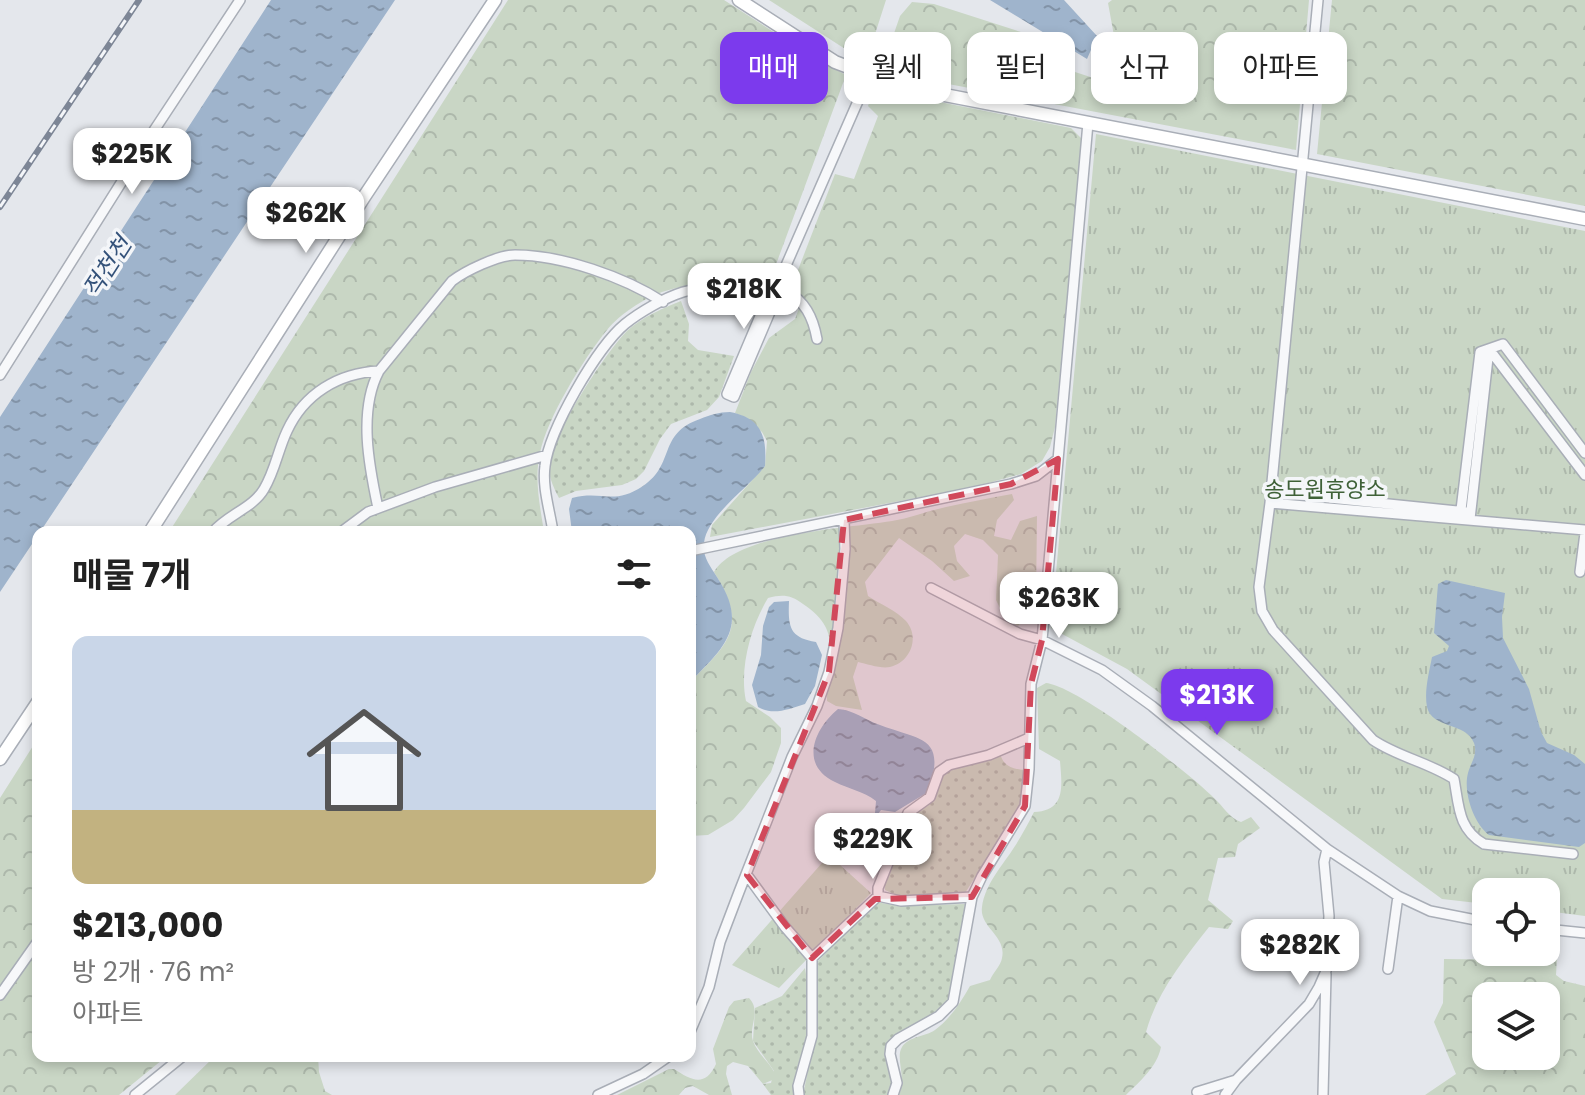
<!DOCTYPE html>
<html lang="ko">
<head>
<meta charset="utf-8">
<style>
	body { margin:0; font-family:Poppins,"Noto Sans KR",sans-serif; background:#f2f2f2; color:#222; height:100vh; display:flex; flex-direction:column; font-size:30px; white-space:nowrap }
	* { box-sizing:border-box; margin:0 }
	p { font-size:26px; color:#767676 }
	.icon { flex:none; width:44px; height:44px; fill:none; stroke:currentColor; stroke-width:2; stroke-linecap:round; stroke-linejoin:round }
	.map { position:relative; flex:1; overflow:hidden }
	.panel { position:absolute; left:32px; top:526px; width:664px; height:536px; display:flex; flex-direction:column; background:#fff; border-radius:16px; box-shadow:0 4px 12px #0003 }
	.panel>* { flex:none }
	.hud { position:absolute; left:720px; top:32px; width:744px; height:72px; display:flex; gap:16px }
	.buttons { position:absolute; left:1472px; top:878px; display:grid; gap:16px }
	.buttons a { display:grid; place-items:center; width:88px; height:88px; border-radius:16px; background:#fff; box-shadow:0 4px 12px #0003; font-size:40px }
	.price { position:absolute; translate:-50% -68px; padding:0 18px; border-radius:16px; background:#fff; color:#222; font-size:26px; line-height:52px; filter:drop-shadow(0 2px 4px #0008) }
	.price::after { content:''; position:absolute; left:50%; top:48px; width:24px; height:18px; margin-left:-12px; background:inherit; clip-path:polygon(0 0,100% 0,50% 100%) }
	.price.on { background:#7c3aed; color:#fff }
	ul { padding:0; list-style:none }
	li { display:grid; align-content:center; gap:16px; height:424px; padding:0 40px }
	li+li { border-top:2px solid #e0e0e0 }
	li span { display:grid; place-items:center; height:248px; border-radius:16px; color:#555 }
	li>.icon { margin-inline-start:auto }
	span .icon { width:144px; height:144px; fill:#fffc; stroke-width:1 }
	li b { font-size:34px }
	h2 { display:flex; justify-content:space-between; align-items:center; height:96px; padding:0 40px; font-size:34px }
	.tag { padding:0 28px; border-radius:16px; background:#fff; box-shadow:0 4px 12px #0003; font-size:28px; line-height:72px }
	.tag.on { background:#7c3aed; color:#fff }
	.map>svg:first-child { display:block }
</style>
</head>
<body>
<div class="map">
<svg width="1585" height="1095" viewBox="0 0 1585 1095">
	<defs>
		<pattern id="grass-dots" width="8" height="8" patternUnits="userSpaceOnUse" patternTransform="scale(2)"><rect width="8" height="8" fill="#c9d6c5"/><path d="M2 2h.1M6 6h.1" fill="none" stroke="#adb8ab" stroke-width="1.8" stroke-linecap="round"/></pattern>
		<pattern id="forest-crowns" width="20" height="18" patternUnits="userSpaceOnUse" patternTransform="scale(2)"><rect width="20" height="18" fill="#c9d6c5"/><path d="M2 6a3 3 0 1 1 6 0M12 15a3 3 0 1 1 6 0" fill="none" stroke="#adb8ab"/></pattern>
		<pattern id="park-tufts" width="24" height="20" patternUnits="userSpaceOnUse" patternTransform="scale(2)"><rect width="24" height="20" fill="#c9d6c5"/><path d="M3 7l-1-3M5 7V3M7 7l1-3M15 17l-1-3M17 17v-4M19 17l1-3" fill="none" stroke="#adb8ab"/></pattern>
		<pattern id="water-ripples" width="26" height="14" patternUnits="userSpaceOnUse" patternTransform="scale(2)"><rect width="26" height="14" fill="#9fb4cc"/><path d="M2 4q2-2 4 0t4 0M15 11q2-2 4 0t4 0" fill="none" stroke="#8293a7"/></pattern>
	</defs>
	<rect width="100%" height="100%" fill="#e4e7ec"/>
	<path fill="url(#grass-dots)" d="M681,301L689,324L688,341L698,350L734,356L719,397L707,410L671,424L660,439L644,471L636,479L622,485L576,491L559,498C555,491 549,478 549,469C549,438 605,353 627,331C642,317 663,308 681,301Z
		M1000,753C1003,766 1012,769 1025,770L1021,807L965,893L898,896L885,890L884,881C900,841 914,800 947,770Z
		M876,902L899,906L965,904L950,999L946,1005L893,1038C878,1057 897,1074 890,1095H803L814,1041L818,961Z
		M805,968C809,990 811,1016 806,1038C802,1057 792,1076 794,1095H771L763,1084L771,1083L774,1071L753,1041L755,1008L782,996Z"/>
	<path fill="url(#forest-crowns)" fill-rule="evenodd" d="M508,0H724L817,60L846,75L771,278C736,281 696,281 662,292C643,299 620,314 607,330C584,358 547,418 540,453C534,479 540,506 544,532H169Z
		M769,0H886L867,59L853,54Z
		M1112,0H1309L1296,150L922,79L883,65L900,16L912,2L934,4L1021,32L1075,72L1112,84L1119,63L1108,3Z
		M1332,0H1585V206L1317,154Z
		M874,89L1071,128L1082,139L1055,427L1050,447L1042,461L1021,474L974,487L710,537L712,525L765,466L767,441L762,432L747,418L735,413L751,372L769,338L795,319L801,303L793,283L835,174L854,179L878,116L868,106Z
		M1012,494L1014,500L997,520L994,536L1011,540L1020,521L1037,516L1036,604L1018,626L1006,620L996,600L998,555L983,540L965,534L954,546L957,561L970,576L954,581L932,561L899,538L865,582L868,596C880,604 897,611 906,621C920,637 911,662 890,667C881,669 867,664 858,662L853,677L862,710L836,706L827,701C825,660 846,632 803,604C791,595 783,594 768,598C751,626 739,668 746,701L770,717L781,728V743L771,772L744,808L733,820L708,835L690,836V682C730,642 748,627 714,572C736,533 850,528 892,521C910,518 928,511 946,507C968,502 990,498 1012,494Z
		M1046,683C1078,686 1188,772 1214,798C1224,807 1228,817 1241,822L1251,817L1260,828L1238,844L1235,857L1218,858L1208,900L1233,921L1228,929L1209,927C1184,959 1157,992 1146,1032L1161,1047C1157,1067 1140,1081 1126,1095H899C907,1078 895,1058 902,1047C909,1036 925,1037 935,1030C950,1019 961,1002 970,986L990,980C993,973 1001,965 1002,958C1007,936 979,927 982,907C985,884 1003,865 1015,846C1022,835 1028,824 1034,812C1066,811 1062,786 1060,761L1039,749L1037,688Z
		M38,738V1056H167L119,1095H0V798Z
		M1546,940L1558,941L1556,975L1564,981L1585,986V1095H1425L1456,1074L1434,1022L1443,1003L1444,959L1524,960L1526,952H1546ZM1486,996H1546V1056H1486Z
		M749,998C762,1012 748,1026 753,1041C758,1055 772,1064 777,1078L763,1084L748,1066L733,1062L727,1066L726,1074L732,1095H709L693,1086L685,1088L679,1095H617L669,1069H674C691,1080 705,1088 716,1064L713,1049L729,1007L734,1001Z
		M215,1056H318L319,1072L325,1091L332,1095H175Z"/>
	<path fill="url(#park-tufts)" d="M1096,134L1585,231V916L1546,911V892H1486V904L1442,899L1127,669L1051,628Z
		M829,855L871,893L779,988L732,965Z"/>
	<path fill="url(#water-ripples)" d="M271,0H395L0,592V417Z
		M990,0H1064L1097,36L1087,59Z
		M730,412C762,418 767,437 765,466C749,488 707,515 704,543C702,556 710,566 717,577C749,626 725,647 690,682V532H572L569,509L572,498C603,490 613,506 643,486C676,464 657,434 700,419C710,415 719,412 730,412Z
		M1446,580L1505,593L1502,617L1503,638L1529,689L1541,732L1547,743L1574,755L1585,764V843L1579,847L1489,835C1473,823 1463,791 1468,773C1471,762 1478,755 1474,743C1466,722 1432,729 1427,707C1424,691 1429,673 1432,657L1447,651L1449,646L1434,633L1438,584Z
		M789,601C788,626 789,638 816,642L822,655L815,686L805,704C789,709 773,716 758,707L752,685L761,655L763,626L769,607L774,602Z
		M838,709C854,710 865,720 880,725C922,741 947,736 928,792L895,812L881,810L878,814L875,813L876,801C863,791 849,789 835,782C799,765 814,729 838,709Z"/>
	<g fill="none" stroke-linecap="round" stroke-linejoin="round">
		<g stroke="#a9aeb7" stroke-width="12">
			<path id="street" d="M1318,0L1270,503L1259,587L1262,611L1273,630L1373,740C1398,757 1428,762 1454,779C1459,806 1458,829 1484,844L1573,854
				M777,286L773,305L734,397L727,394L766,302L777,286L869,76
				M0,375L155,129L240,0
				M1271,492L1467,512
				M1270,503L1585,530
				M378,508C369,466 358,411 379,371L452,281C465,271 498,255 515,255C562,255 624,277 663,302
				M1460,518L1480,352L1503,344L1585,453
				M1470,519L1489,349L1585,475
				M213,532C227,515 253,508 264,489C275,471 278,450 287,431C304,394 338,373 379,371
				M341,532L368,512L435,487L547,455
				M553,532C550,511 542,487 545,466C549,430 597,347 625,324C640,312 664,298 683,292C704,286 767,279 785,290C805,301 813,317 817,339
				M690,551L1011,484L1036,476L1058,459
				M1580,572L1585,533
				M931,588L1020,634L1042,640L1102,670L1152,706L1327,849L1398,896L1430,911L1486,922
				M747,875L785,927L812,958V1036L798,1086L799,1095
				M878,896V888L908,813L930,797L939,772L949,765L989,755L1029,738
				M1546,929L1585,933
				M812,958L878,896L901,901L972,897
				M1388,969L1398,896
				M0,995L38,941
				M690,1032L709,987L720,942L739,892L792,757L817,706L829,672L838,628L845,549L844,520
				M1197,1092L1236,1080L1309,1004L1319,987L1326,971L1329,916L1324,862L1327,849
				M135,1095L183,1056
				M598,1095L643,1074L669,1056
				M893,1095L897,1083L890,1054L891,1046L898,1039L939,1016L953,1002L972,897L982,876L1025,806L1029,769L1031,684L1042,640L1088,123
				M1225,1095L1236,1080
				M1323,1095L1326,974"/>
		</g>
		<g stroke="#a9aeb7" stroke-width="15">
			<path id="secondary" d="M739,0L835,62L898,86L1585,219
				M150,532L364,197L495,0
				M0,759L38,702"/>
		</g>
		<use href="#street" stroke="#f7f8fa" stroke-width="9"/>
		<use href="#secondary" stroke="#fff" stroke-width="12"/>
		<g stroke="#7d8696" stroke-width="6">
			<path id="rail" d="M0,207L139,0"/>
		</g>
		<use href="#rail" stroke="#f4f6f9" stroke-width="3" stroke-dasharray="9" stroke-linecap="butt"/>
	</g>
	<path fill="#d1495b" fill-opacity="0.2" stroke="#d1495b" stroke-width="6" stroke-dasharray="16 10" stroke-linejoin="round" d="M1058,459L1042,640L1031,684L1025,806L972,897L875,899L812,958L747,875L829,672L844,520L1011,484Z"/>
	<g text-anchor="middle" dominant-baseline="central" stroke-width="7" stroke-linejoin="round" paint-order="stroke">
		<g font-size="22" fill="#3f6138" stroke="#f4f6f9">
			<text x="1325" y="489">송도원휴양소</text>
		</g>
		<g font-size="24" font-style="italic" fill="#34527a" stroke="#f4f6f9">
			<text transform="translate(107 267) rotate(-57)">적천천</text>
		</g>
	</g>
</svg>
<div class="buttons">
<a><svg class="icon" aria-label="locate" viewBox="0 0 24 24"><circle cx="12" cy="12" r="6"/><path d="M12 2v4M12 18v4M2 12h4M18 12h4"/></svg></a>
<a><svg class="icon" aria-label="layers" viewBox="0 0 24 24"><path d="M12 4l9 5-9 5-9-5zM3 14l9 5 9-5"/></svg></a>
</div>
<b class="price" style="left:132px;top:196px">$225K</b>
<b class="price" style="left:306px;top:255px">$262K</b>
<b class="price" style="left:744px;top:331px">$218K</b>
<b class="price" style="left:1059px;top:640px">$263K</b>
<b class="price on" style="left:1217px;top:737px">$213K</b>
<b class="price" style="left:873px;top:881px">$229K</b>
<b class="price" style="left:1300px;top:987px">$282K</b>
<div class="hud">
<a class="tag on">매매</a>
<a class="tag">월세</a>
<a class="tag">필터</a>
<a class="tag">신규</a>
<a class="tag">아파트</a>
</div>
<section class="panel">
<h2>매물 7개<svg class="icon" aria-label="filters" viewBox="0 0 24 24"><path d="M4 7h16M4 17h16"/><circle cx="9" cy="7" r="2"/><circle cx="15" cy="17" r="2"/></svg></h2>
<ul>
<li><span style="background:linear-gradient(#c9d6e8 70%,#c2b280 0)"><svg class="icon" aria-label="home" viewBox="0 0 24 24"><path d="M3 11l9-7 9 7M6 9v11h12V9"/></svg></span><div><b>$213,000</b><p>방 2개 · 76 m²</p><p>아파트</p></div></li>
</ul>
</section>
</div>
</body>
</html>
